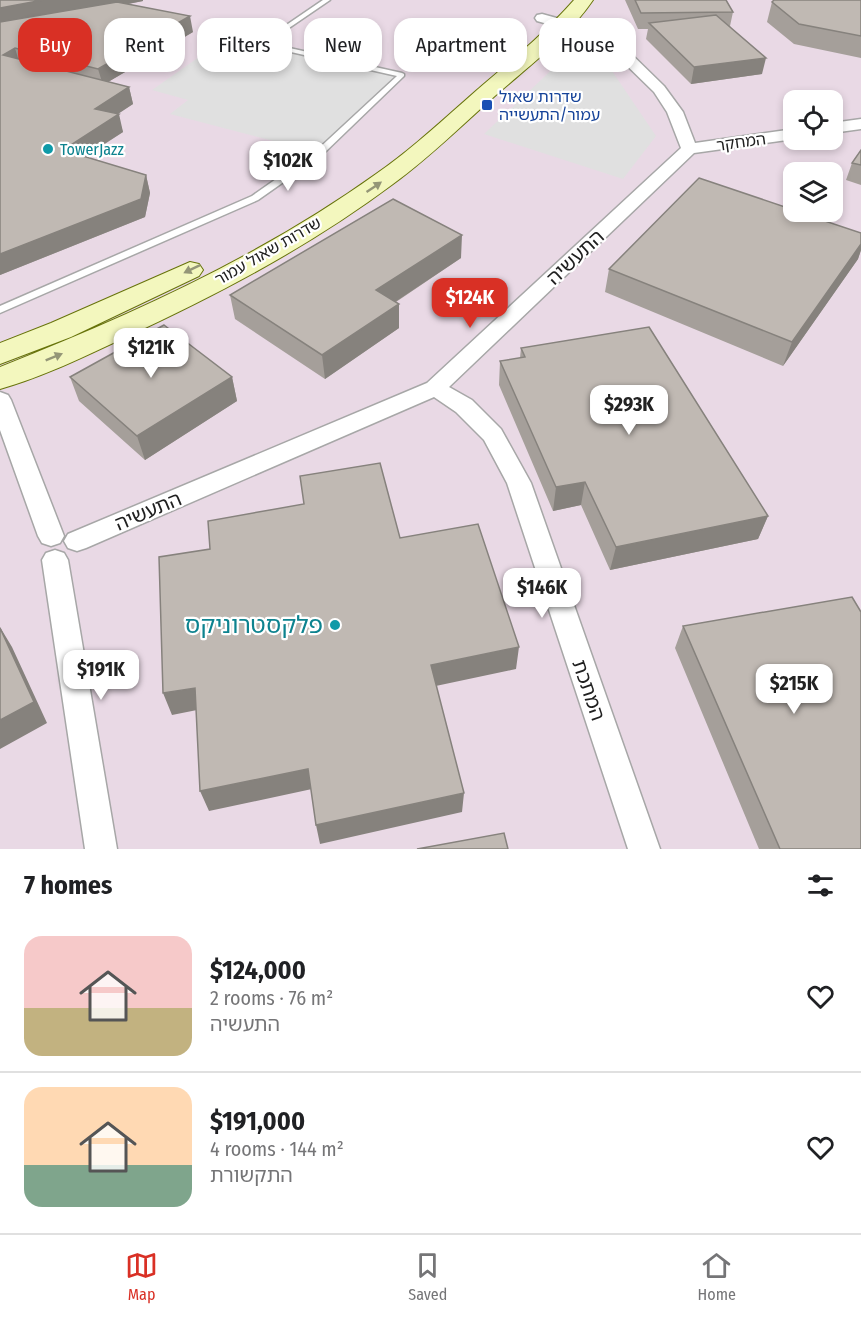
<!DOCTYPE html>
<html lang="en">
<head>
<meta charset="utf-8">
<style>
	body { margin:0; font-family:"Fira Sans Condensed","Noto Sans Hebrew",sans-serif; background:#f2f2f2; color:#202124; height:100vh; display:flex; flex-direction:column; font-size:22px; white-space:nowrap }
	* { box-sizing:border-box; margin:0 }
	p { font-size:20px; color:#757577 }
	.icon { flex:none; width:33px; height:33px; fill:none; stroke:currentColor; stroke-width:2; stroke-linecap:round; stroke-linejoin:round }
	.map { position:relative; height:849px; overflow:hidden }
	.details { display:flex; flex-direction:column; background:#fff; flex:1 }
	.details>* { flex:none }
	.banner { position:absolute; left:18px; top:18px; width:825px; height:54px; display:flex; gap:12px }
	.controls { position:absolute; left:783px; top:90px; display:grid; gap:12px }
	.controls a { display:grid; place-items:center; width:60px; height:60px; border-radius:12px; background:#fff; box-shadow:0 3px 9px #0003; font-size:30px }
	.price { position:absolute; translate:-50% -51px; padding:0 14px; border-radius:12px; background:#fff; color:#222; font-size:20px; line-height:39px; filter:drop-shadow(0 2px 3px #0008) }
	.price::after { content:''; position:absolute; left:50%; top:36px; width:18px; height:14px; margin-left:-9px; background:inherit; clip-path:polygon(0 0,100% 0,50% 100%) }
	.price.on { background:#d93025; color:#fff }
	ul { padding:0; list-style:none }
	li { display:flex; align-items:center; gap:18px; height:150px; padding:0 24px }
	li+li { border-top:2px solid #e0e0e0 }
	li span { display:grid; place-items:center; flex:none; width:168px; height:120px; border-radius:18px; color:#555 }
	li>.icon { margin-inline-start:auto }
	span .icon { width:72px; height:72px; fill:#fffc; stroke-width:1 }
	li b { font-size:26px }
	h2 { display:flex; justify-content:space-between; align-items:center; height:72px; padding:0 24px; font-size:26px }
	.pill { padding:0 21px; border-radius:18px; background:#fff; box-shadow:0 3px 9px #0003; font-size:21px; line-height:54px }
	.pill.on { background:#d93025; color:#fff }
	.menu { display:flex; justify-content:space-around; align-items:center; height:84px; border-top:2px solid #e0e0e0; background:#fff; font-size:16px; color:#757577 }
	.menu a { display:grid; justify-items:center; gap:3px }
	.menu .on { color:#d93025 }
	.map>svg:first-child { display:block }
</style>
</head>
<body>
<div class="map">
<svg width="861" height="849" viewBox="0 0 861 849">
	<rect width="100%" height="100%" fill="#f0ede7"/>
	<path fill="#e9d9e5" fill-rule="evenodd" d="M0,0H861V849H0ZM794,100H832V140H794ZM794,172H832V212H794Z"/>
	<path fill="#e0e0e0" d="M229,36L402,75L319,153L170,114L188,100L152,90Z
		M563,59L608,65L656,136L623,179L484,134Z"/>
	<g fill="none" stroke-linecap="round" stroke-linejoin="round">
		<g stroke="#a7a7a7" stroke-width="3">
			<path id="lane" d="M323,0H330L267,43L402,73L404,74V76L322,155L258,200L0,313V306L252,196L316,151L397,76L260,45V43Z"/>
		</g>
		<g stroke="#a7a7a7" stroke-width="3">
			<path id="street" d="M542,14L593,28L623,46L664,86L683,112L695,143L794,129V139L694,153L449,387L472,400L501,429L531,483L660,849H628L507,483L484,440L456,412L434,397L86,548L77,551L68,548L64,541L68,534L427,383L681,148L667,112L654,92L613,52L583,34L537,21L535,18L537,15Z
				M861,119V129L832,133V123Z
				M0,392L8,395L11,400L64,536L60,543L51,546L42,543L38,536L0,430Z
				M55,550L64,553L68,560L117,849H85L42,560L46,553Z"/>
		</g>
		<g stroke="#67730a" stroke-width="2">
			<path id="secondary" d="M574,0H593C568,37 529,66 496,95C462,125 430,157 393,184C310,246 219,294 126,337C85,356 43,377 0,389V367C131,315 260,257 376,174C412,149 444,119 477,90C511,61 545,33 574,0Z
				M190,262L199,264L203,270L199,276L71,337L0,364V343L51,323Z"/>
		</g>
		<use href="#lane" fill="#fff" fill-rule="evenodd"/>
		<use href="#street" fill="#fff" fill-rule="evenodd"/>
		<use href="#secondary" fill="#f3f7be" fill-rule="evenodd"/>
	</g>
	<path fill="#a59f9a" d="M0,0H143V1L127,4L193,32L108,82L129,87L133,104L117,114L123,132L85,157L146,175L150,193L145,217L0,275Z
		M625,0H726L733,12L730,26L762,74L691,84L646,39L648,29H638Z
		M861,0V58L794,44L767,22L772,2Z
		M861,150V185L846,180L852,163Z
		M861,233V250L858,259L783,366L605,292L609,269Z
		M461,258L396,302L399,304V328L325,379L235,319L230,295Z
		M521,348L768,516L758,539L610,570L581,505L553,511L499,385L500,361L520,358Z
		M70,377H232L237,401L145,460L79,401Z
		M683,626L861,849H759L675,648Z"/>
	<path fill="#86827d" d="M43,0H143V1L0,30V8Z
		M190,16L193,32L103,85L98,69Z
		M15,48L20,65L3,55Z
		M766,58L762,74L691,84L694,67Z
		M129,87L133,104L100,126L95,109Z
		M119,114L123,132L68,167L63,150Z
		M146,175L150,193L145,217L0,275V254Z
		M462,235L461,258L377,314L376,290Z
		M861,244V250L858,259L783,366L792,342Z
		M399,304V328L325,379L322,355Z
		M232,377L237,401L145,460L137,436Z
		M585,482L581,505L553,511L556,487Z
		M768,516L758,539L610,570L616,547Z
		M0,627L12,647L47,723L0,749Z
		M519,647L516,669L431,687V665Z
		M195,688L202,709L172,715L163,693Z
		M308,769L312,789L209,811L200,791Z
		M464,793L462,812L320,844L316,825Z"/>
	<path fill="#c0b9b3" stroke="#86827d" stroke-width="1.5" d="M0,0H43L0,8Z
		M635,0H726L733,12L641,13Z
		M774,0H861V36L799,24L772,2Z
		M117,2L190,16L98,69L15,48L3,55L129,87L95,109L119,114L63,150L146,175L141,199L0,254V22Z
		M716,15L766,58L694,67L649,23Z
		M861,150V165L852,163Z
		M699,178L794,210V212H798L861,233V244L792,342L609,269Z
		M393,199L462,235L376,290L399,304L322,355L230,295Z
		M164,325L232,377L137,436L70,377Z
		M649,327L768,516L616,547L585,482L556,487L500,361L525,357L521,348Z
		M380,463L400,538L478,524L519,647L431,665L464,793L316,825L308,769L200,791L195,688L163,693L159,557L210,549L208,521L304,504L300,476Z
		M852,597L861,612V849H780L683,626Z
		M0,628L34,702L0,720Z
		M504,833L508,849H417Z"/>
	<defs><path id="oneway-solid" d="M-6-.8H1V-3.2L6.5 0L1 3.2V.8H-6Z" transform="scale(1.5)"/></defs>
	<g fill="#949677">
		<use href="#oneway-solid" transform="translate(374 187) rotate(-34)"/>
		<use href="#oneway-solid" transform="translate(192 269) rotate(154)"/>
		<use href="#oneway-solid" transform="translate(54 357) rotate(-22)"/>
	</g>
	<rect fill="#1a4fb4" stroke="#fff" stroke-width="2" x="481" y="99" width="12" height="12" rx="3"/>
	<g fill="#0f9aa8" stroke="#fff" stroke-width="2">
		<circle cx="48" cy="149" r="6"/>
		<circle cx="335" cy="625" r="6"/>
	</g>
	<g text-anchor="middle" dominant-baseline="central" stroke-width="4.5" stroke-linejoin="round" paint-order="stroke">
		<g font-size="16" fill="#164399" stroke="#fff" text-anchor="start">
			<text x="499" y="96">שדרות שאול<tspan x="499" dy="18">עמור/התעשייה</tspan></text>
		</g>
		<g font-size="16" fill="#202020" stroke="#fff">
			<text transform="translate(741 142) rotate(-8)">המחקר</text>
			<text transform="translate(268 251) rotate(-30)">שדרות שאול עמור</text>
		</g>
		<g font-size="16" fill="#0d838f" stroke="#fff" text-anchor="start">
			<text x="60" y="149">TowerJazz</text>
		</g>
		<g font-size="20" fill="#202020" stroke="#fff">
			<text transform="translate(575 257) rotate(-43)">התעשיה</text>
			<text transform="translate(148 511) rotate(-23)">התעשיה</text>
			<text transform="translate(589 690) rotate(71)">המתכת</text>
		</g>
		<g font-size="24" fill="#0d838f" stroke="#fff" text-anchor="end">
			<text x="323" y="625">פלקסטרוניקס</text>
		</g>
	</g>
</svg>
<div class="controls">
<a><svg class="icon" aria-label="locate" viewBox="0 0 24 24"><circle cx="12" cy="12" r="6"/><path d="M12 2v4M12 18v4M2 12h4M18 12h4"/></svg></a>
<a><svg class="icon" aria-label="layers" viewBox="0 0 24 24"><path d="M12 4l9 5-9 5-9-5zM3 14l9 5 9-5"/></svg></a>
</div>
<b class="price" style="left:288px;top:192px">$102K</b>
<b class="price on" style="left:470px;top:329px">$124K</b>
<b class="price" style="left:151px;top:379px">$121K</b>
<b class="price" style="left:629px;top:436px">$293K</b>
<b class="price" style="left:542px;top:619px">$146K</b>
<b class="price" style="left:101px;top:701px">$191K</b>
<b class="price" style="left:794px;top:715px">$215K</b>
<div class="banner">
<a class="pill on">Buy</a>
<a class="pill">Rent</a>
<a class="pill">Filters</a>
<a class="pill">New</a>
<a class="pill">Apartment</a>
<a class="pill">House</a>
</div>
</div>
<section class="details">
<h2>7 homes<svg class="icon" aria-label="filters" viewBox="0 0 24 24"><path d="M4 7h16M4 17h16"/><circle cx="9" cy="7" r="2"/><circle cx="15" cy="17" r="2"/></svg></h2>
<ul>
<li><span style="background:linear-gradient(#f6c9c9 60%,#c2b280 0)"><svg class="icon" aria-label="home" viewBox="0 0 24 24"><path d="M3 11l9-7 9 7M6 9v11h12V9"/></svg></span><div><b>$124,000</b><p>2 rooms · 76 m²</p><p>התעשיה</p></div><svg class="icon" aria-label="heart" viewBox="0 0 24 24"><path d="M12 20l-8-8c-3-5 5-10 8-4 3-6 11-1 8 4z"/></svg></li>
<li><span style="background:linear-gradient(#ffd9b3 65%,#7fa58c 0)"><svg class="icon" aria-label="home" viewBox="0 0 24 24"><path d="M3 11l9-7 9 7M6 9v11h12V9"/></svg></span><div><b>$191,000</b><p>4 rooms · 144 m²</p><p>התקשורת</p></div><svg class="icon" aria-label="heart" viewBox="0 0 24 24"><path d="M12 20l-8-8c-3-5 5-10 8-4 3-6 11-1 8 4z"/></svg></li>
</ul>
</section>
<nav class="menu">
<a class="on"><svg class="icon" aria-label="map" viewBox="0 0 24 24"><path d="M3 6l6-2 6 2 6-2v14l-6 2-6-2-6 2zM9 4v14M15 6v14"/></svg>Map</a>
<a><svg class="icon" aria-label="saved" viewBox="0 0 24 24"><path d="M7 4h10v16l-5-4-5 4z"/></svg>Saved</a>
<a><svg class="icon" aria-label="home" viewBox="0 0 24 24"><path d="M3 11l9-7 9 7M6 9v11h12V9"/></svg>Home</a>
</nav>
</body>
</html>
